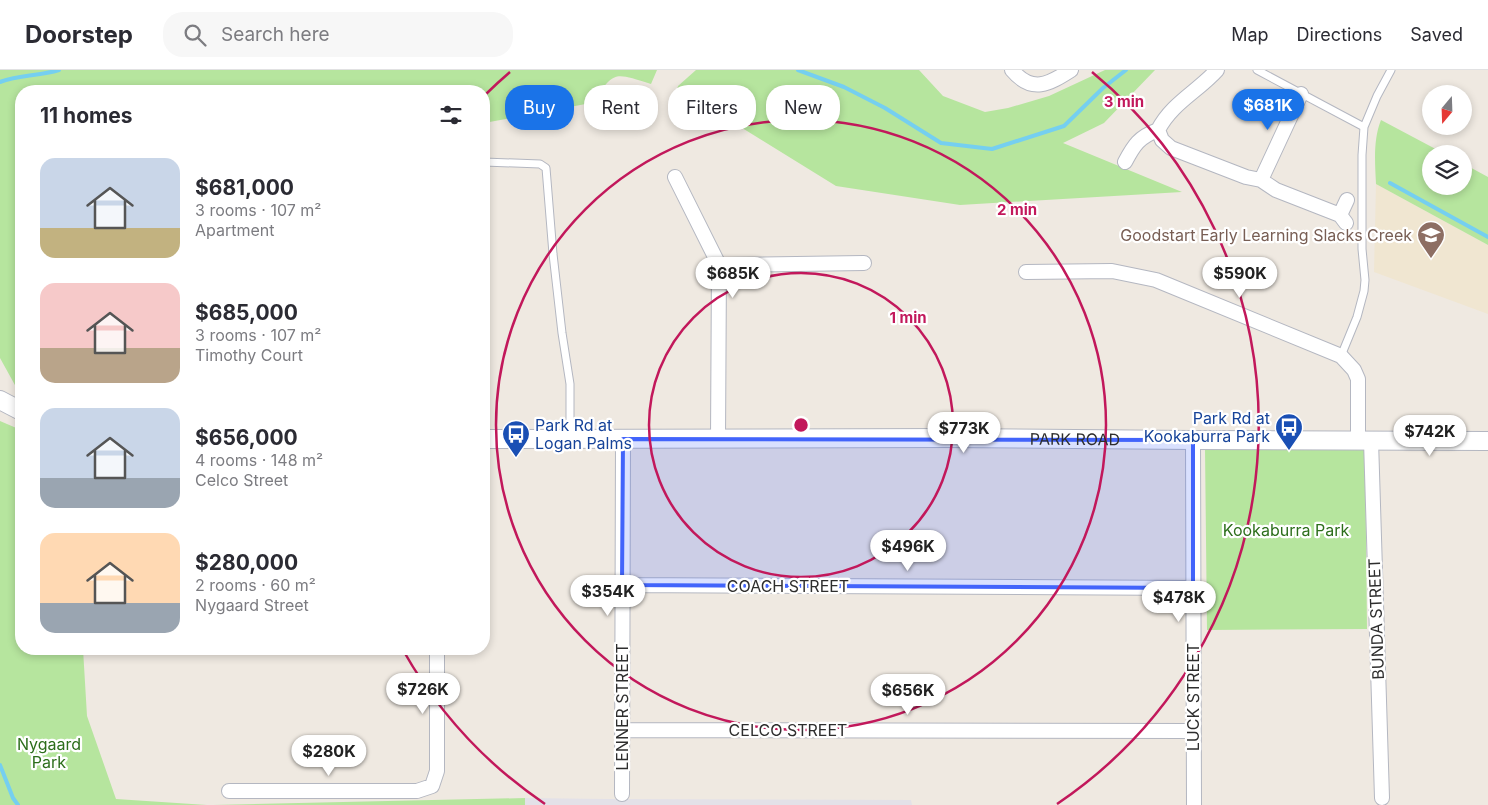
<!DOCTYPE html>
<html lang="en">
<head>
<meta charset="utf-8">
<style>
	body { margin:0; font-family:Inter,sans-serif; background:#f7f7f7; color:#2b2b33; height:100vh; display:flex; flex-direction:column; font-size:19px; white-space:nowrap }
	* { box-sizing:border-box; margin:0 }
	p { font-size:16px; color:#7c7c81 }
	.icon { flex:none; width:28px; height:28px; fill:none; stroke:currentColor; stroke-width:2; stroke-linecap:round; stroke-linejoin:round }
	.map { position:relative; flex:1; overflow:hidden }
	.sheet { position:absolute; left:15px; top:15px; width:475px; height:570px; display:flex; flex-direction:column; background:#fff; border-radius:20px; box-shadow:0 2px 8px #0003 }
	.sheet>* { flex:none }
	.banner { position:absolute; left:505px; top:15px; width:475px; height:45px; display:flex; gap:10px }
	.needle { width:32px; rotate:199deg }
	.fabs { position:absolute; left:1422px; top:15px; display:grid; gap:10px }
	.fabs a { display:grid; place-items:center; width:50px; height:50px; border-radius:50%; background:#fff; box-shadow:0 2px 8px #0003; font-size:25px }
	.price { position:absolute; translate:-50% -42px; padding:0 11px; border-radius:18px; background:#fff; color:#222; font-size:16px; line-height:32px; filter:drop-shadow(0 1px 2px #0008) }
	.price::after { content:''; position:absolute; left:50%; top:30px; width:15px; height:11px; margin-left:-8px; background:inherit; clip-path:polygon(0 0,100% 0,50% 100%) }
	.price.current { background:#1a73e8; color:#fff }
	ul { padding:0; list-style:none }
	li { display:flex; align-items:center; gap:15px; height:125px; padding:0 25px }
	li span { display:grid; place-items:center; flex:none; width:140px; height:100px; border-radius:15px; color:#555 }
	li>.icon { margin-inline-start:auto }
	span .icon { width:60px; height:60px; fill:#fffc; stroke-width:1 }
	li b { font-size:21px }
	h2 { display:flex; justify-content:space-between; align-items:center; height:60px; padding:0 25px; font-size:21px }
	.chip { padding:0 18px; border-radius:20px; background:#fff; box-shadow:0 2px 8px #0003; font-size:18px; line-height:45px }
	.chip.current { background:#1a73e8; color:#fff }
	header { display:flex; align-items:center; gap:30px; box-sizing:border-box; height:70px; padding:0 25px; background:#fff; border-bottom:1px solid #e1e1e2 }
	header strong { font-size:24px }
	nav { display:flex; gap:28px; margin-inline-start:auto; font-size:18px }
	.search { width:350px; height:45px; background:#f7f7f7; display:flex; align-items:center; gap:12px; box-sizing:border-box; padding:0 18px; border-radius:20px; color:#7c7c81; font-size:19px }
	.map>svg:first-child { display:block }
</style>
</head>
<body>
<header>
<strong>Doorstep</strong>
<div class="search"><svg class="icon" aria-label="search" viewBox="0 0 24 24"><circle cx="10" cy="10" r="6"/><path d="M15 15l6 6"/></svg>Search here</div>
<nav><a>Map</a><a>Directions</a><a>Saved</a></nav>
</header>
<div class="map">
<svg width="1488" height="735" viewBox="0 0 1488 735">
	<rect width="100%" height="100%" fill="#efe9e1"/>
	<path fill="#e3e1e8" d="M525,728L605,729L911,730L912,735H525Z"/>
	<path fill="#f0e6d1" d="M1376,114L1488,175V244L1374,202Z"/>
	<path fill="#b6e59e" d="M0,0H657L651,14C612,2 616,1 591,33L484,53V21H21V326L0,288Z
		M696,0H919L943,26L985,42L1008,38L1049,26L1105,0H1155L1104,53L1063,73L1182,122L960,135L836,116L705,35L676,23L678,16Z
		M1381,50L1445,84H1431V116H1464V94L1488,107V175L1376,114C1375,93 1373,70 1381,50Z
		M0,351L21,360V579H83L87,646L116,729L207,735H0Z
		M1365,377L1367,559L1207,560L1205,378Z
		M525,728V735H213Z"/>
	<g fill="none" stroke-linecap="round" stroke-linejoin="round">
		<path stroke="#75cff0" stroke-width="4" d="M798,0L844,17L885,38L941,73L992,79L1064,56L1103,18L1126,0
			M0,12C19,5 39,6 59,0
			M1390,113L1488,167
			M0,695L13,728L18,735"/>
		<g stroke="#b4b7c1" stroke-width="9">
			<path id="service" d="M1257,0L1364,57
				M484,92L540,94L546,98L553,184L562,263L570,314V368
				M1341,286L1357,247L1364,221L1365,210L1362,179V85L1364,57L1377,26L1391,0"/>
		</g>
		<g stroke="#b4b7c1" stroke-width="16">
			<path id="minor" d="M1012,0C1032,24 1049,14 1071,0
				M1217,0C1197,22 1172,33 1158,60L1162,70L1171,78L1246,107L1261,110L1276,120L1340,145
				M1125,92C1134,75 1139,67 1158,60
				M675,107L719,195L718,369
				M1261,110L1301,24
				M1346,153L1340,145L1347,130
				M719,195L864,193
				M1026,202L1112,201L1156,210L1341,286L1354,300L1358,309V370
				M1193,370L1194,735
				M1371,370L1382,728
				M622,515L1193,518
				M623,660L1193,661
				M229,721H417L432,716L437,701V579
				M622,724L623,369"/>
		</g>
		<g stroke="#b4b7c1" stroke-width="20">
			<g id="tertiary">
				<path d="M0,330L21,341"/>
				<path id="s1" d="M484,369L949,368L1193,370L1488,371"/>
			</g>
		</g>
		<use href="#service" stroke="#fff" stroke-width="7"/>
		<use href="#minor" stroke="#fff" stroke-width="14"/>
		<use href="#tertiary" stroke="#fff" stroke-width="18"/>
	</g>
	<path fill="#4264fb" fill-opacity="0.2" stroke="#4264fb" stroke-width="4" stroke-linejoin="round" d="M623,369L1193,370V518L622,515Z"/>
	<g fill="none" stroke="#c2185b" stroke-width="2.5">
		<circle cx="801" cy="355" r="152"/>
		<circle cx="801" cy="355" r="305"/>
		<path d="M545 734A457 457 0 0 1 403 580M486 24A457 457 0 0 1 510 2M1092 2A457 457 0 0 1 1057 734"/>
	</g>
	<defs>
		<g id="school-pin" transform="scale(1.4375)"><path d="M0 17L-7.5 6A9.5 9.5 0 1 1 7.5 6Z" fill="#8d6e63" stroke="#fff"/><path d="M0-5L7-2L0 1L-7-2ZM-4 1L0 2.5L4 1V4Q0 6-4 4Z" fill="#fff"/></g>
		<g id="bus-pin" transform="scale(1.4375)"><path d="M0 17L-7.5 6A9.5 9.5 0 1 1 7.5 6Z" fill="#1a4fb4" stroke="#fff"/><path d="M-5-6H5V4H4V6H2V4H-2V6H-4V4H-5ZM-3.5-4V0h7V-4ZM-3.5 1.2v1.5H-2V1.2ZM2 1.2v1.5H3.5V1.2Z" fill="#fff"/></g>
	</defs>
	<g fill-rule="evenodd">
		<use href="#school-pin" x="1431" y="165"/>
		<use href="#bus-pin" x="1289" y="357"/>
		<use href="#bus-pin" x="516" y="364"/>
	</g>
	<g text-anchor="middle" dominant-baseline="central" stroke-width="4.5" stroke-linejoin="round" paint-order="stroke">
		<g font-size="16" fill="#785e54" stroke="#fff" text-anchor="end">
			<text x="1412" y="165">Goodstart Early Learning Slacks Creek</text>
		</g>
		<g font-size="16" fill="#164399" stroke="#fff" text-anchor="end">
			<text x="1270" y="348">Park Rd at<tspan x="1270" dy="18">Kookaburra Park</tspan></text>
			<text x="535" y="355" text-anchor="start">Park Rd at<tspan x="535" dy="18">Logan Palms</tspan></text>
		</g>
		<g font-size="16" fill="#2e2e2e" stroke="#fff">
			<text stroke="none"><textPath href="#s1" startOffset="591">PARK ROAD</textPath></text>
			<text x="788" y="516">COACH STREET</text>
			<text transform="translate(1376 549) rotate(-92)">BUNDA STREET</text>
			<text transform="translate(1193 627) rotate(-90)">LUCK STREET</text>
			<text transform="translate(622 637) rotate(-90)">LENNER STREET</text>
			<text x="788" y="660">CELCO STREET</text>
		</g>
		<g font-size="16" fill="#2c6e1b" stroke="#fff">
			<text x="1286" y="460">Kookaburra Park</text>
			<text x="49" y="674">Nygaard<tspan x="49" dy="18">Park</tspan></text>
		</g>
	</g>
	<circle cx="801" cy="355" r="8" fill="#c2185b" stroke="#fff" stroke-width="2.5"/>
	<g font-size="15" text-anchor="middle" font-weight="bold" fill="#c2185b" stroke="#fff" stroke-width="4.5" stroke-linejoin="round" paint-order="stroke">
		<text x="1124" y="37">3 min</text>
		<text x="1017" y="145">2 min</text>
		<text x="908" y="253">1 min</text>
	</g>
</svg>
<div class="fabs">
<a><svg class="needle" viewBox="-14 -14 28 28"><path d="M0-13l5 13h-10z" fill="#e53935"/><path d="M0 13l5-13h-10z" fill="#7c7c81"/></svg></a>
<a><svg class="icon" aria-label="layers" viewBox="0 0 24 24"><path d="M12 4l9 5-9 5-9-5zM3 14l9 5 9-5"/></svg></a>
</div>
<b class="price current" style="left:1268px;top:61px">$681K</b>
<b class="price" style="left:733px;top:229px">$685K</b>
<b class="price" style="left:1240px;top:229px">$590K</b>
<b class="price" style="left:964px;top:384px">$773K</b>
<b class="price" style="left:1430px;top:387px">$742K</b>
<b class="price" style="left:908px;top:502px">$496K</b>
<b class="price" style="left:608px;top:547px">$354K</b>
<b class="price" style="left:1179px;top:553px">$478K</b>
<b class="price" style="left:423px;top:645px">$726K</b>
<b class="price" style="left:908px;top:646px">$656K</b>
<b class="price" style="left:329px;top:707px">$280K</b>
<div class="banner">
<a class="chip current">Buy</a>
<a class="chip">Rent</a>
<a class="chip">Filters</a>
<a class="chip">New</a>
</div>
<section class="sheet">
<h2>11 homes<svg class="icon" aria-label="filters" viewBox="0 0 24 24"><path d="M4 7h16M4 17h16"/><circle cx="9" cy="7" r="2"/><circle cx="15" cy="17" r="2"/></svg></h2>
<ul>
<li><span style="background:linear-gradient(#c9d6e8 70%,#c2b280 0)"><svg class="icon" aria-label="home" viewBox="0 0 24 24"><path d="M3 11l9-7 9 7M6 9v11h12V9"/></svg></span><div><b>$681,000</b><p>3 rooms · 107 m²</p><p>Apartment</p></div></li>
<li><span style="background:linear-gradient(#f6c9c9 65%,#b9a48a 0)"><svg class="icon" aria-label="home" viewBox="0 0 24 24"><path d="M3 11l9-7 9 7M6 9v11h12V9"/></svg></span><div><b>$685,000</b><p>3 rooms · 107 m²</p><p>Timothy Court</p></div></li>
<li><span style="background:linear-gradient(#c9d6e8 70%,#9aa5b1 0)"><svg class="icon" aria-label="home" viewBox="0 0 24 24"><path d="M3 11l9-7 9 7M6 9v11h12V9"/></svg></span><div><b>$656,000</b><p>4 rooms · 148 m²</p><p>Celco Street</p></div></li>
<li><span style="background:linear-gradient(#ffd9b3 70%,#9aa5b1 0)"><svg class="icon" aria-label="home" viewBox="0 0 24 24"><path d="M3 11l9-7 9 7M6 9v11h12V9"/></svg></span><div><b>$280,000</b><p>2 rooms · 60 m²</p><p>Nygaard Street</p></div></li>
</ul>
</section>
</div>
</body>
</html>
